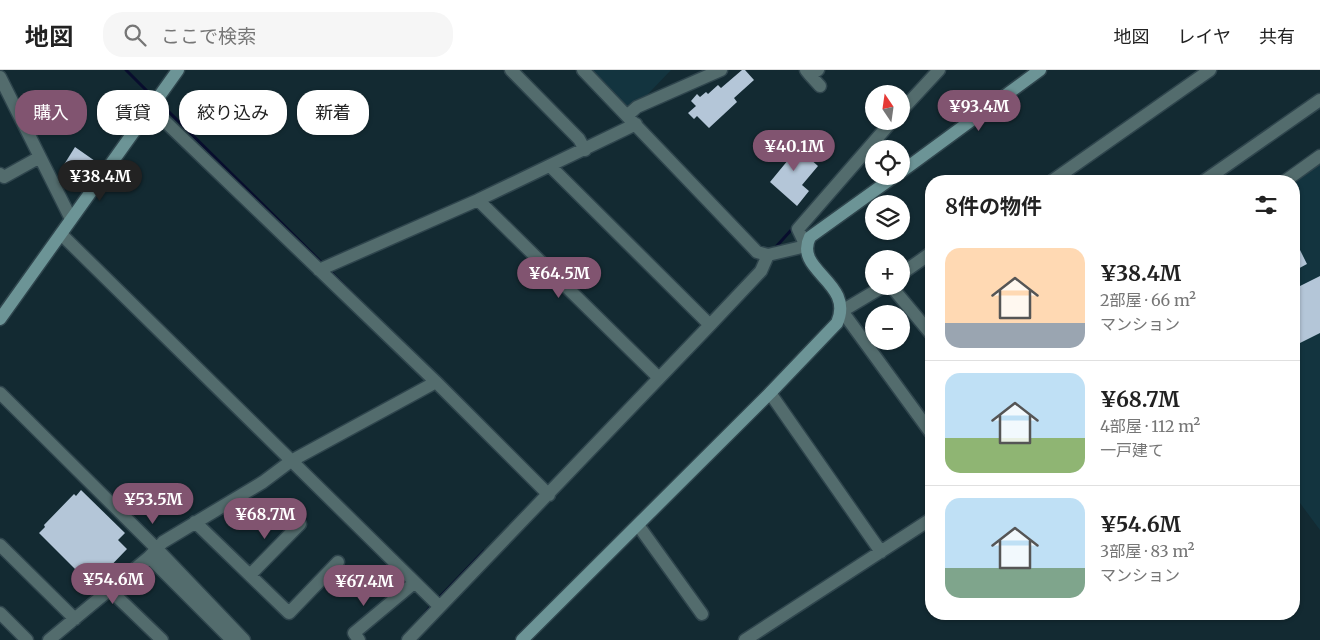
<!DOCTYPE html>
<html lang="ja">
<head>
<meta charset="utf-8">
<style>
	body { margin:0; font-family:Merriweather,"Noto Sans JP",serif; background:#f6f6f6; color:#222; height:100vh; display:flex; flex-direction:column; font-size:19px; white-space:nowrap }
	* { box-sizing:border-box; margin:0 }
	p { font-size:16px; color:#767676 }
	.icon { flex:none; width:28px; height:28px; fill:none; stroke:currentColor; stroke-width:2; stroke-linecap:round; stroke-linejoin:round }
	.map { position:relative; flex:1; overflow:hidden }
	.sheet { position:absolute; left:925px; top:105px; width:375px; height:445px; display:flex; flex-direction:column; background:#fff; border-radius:20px; box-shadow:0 1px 4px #0004 }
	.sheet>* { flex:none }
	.banner { position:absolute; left:15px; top:20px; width:475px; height:45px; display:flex; gap:10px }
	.needle { width:32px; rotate:347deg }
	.fabs { position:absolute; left:865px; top:15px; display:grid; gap:10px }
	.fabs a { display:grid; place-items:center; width:45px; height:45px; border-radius:50%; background:#fff; box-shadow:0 1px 4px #0004; font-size:25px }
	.price { position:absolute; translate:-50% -42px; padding:0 11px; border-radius:18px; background:#815470; color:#fff; font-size:16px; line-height:32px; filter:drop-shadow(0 1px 2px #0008) }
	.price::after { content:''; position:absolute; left:50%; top:30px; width:15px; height:11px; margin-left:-8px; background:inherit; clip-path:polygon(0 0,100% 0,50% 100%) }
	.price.selected { background:#222; color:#fff }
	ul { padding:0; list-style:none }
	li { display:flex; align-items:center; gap:15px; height:125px; padding:0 20px }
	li+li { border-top:1px solid #e0e0e0 }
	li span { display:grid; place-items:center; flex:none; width:140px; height:100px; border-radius:15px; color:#555 }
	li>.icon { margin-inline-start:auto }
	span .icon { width:60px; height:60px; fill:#fffc; stroke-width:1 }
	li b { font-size:21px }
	h2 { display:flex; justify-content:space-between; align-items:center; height:60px; padding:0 20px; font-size:21px }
	.pill { padding:0 18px; border-radius:20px; background:#fff; box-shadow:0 1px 4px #0004; font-size:18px; line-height:45px }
	.pill.selected { background:#815470; color:#fff }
	header { display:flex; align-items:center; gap:30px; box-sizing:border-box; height:70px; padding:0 25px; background:#fff; border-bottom:1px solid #e0e0e0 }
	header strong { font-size:24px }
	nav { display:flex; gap:28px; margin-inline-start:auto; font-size:18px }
	.search { width:350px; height:45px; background:#f6f6f6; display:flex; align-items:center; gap:12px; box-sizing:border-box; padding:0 18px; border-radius:20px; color:#767676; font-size:19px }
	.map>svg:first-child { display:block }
</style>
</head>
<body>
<header>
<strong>地図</strong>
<div class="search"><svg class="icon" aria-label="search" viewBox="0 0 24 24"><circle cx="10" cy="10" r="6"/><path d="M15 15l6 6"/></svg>ここで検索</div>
<nav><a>地図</a><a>レイヤ</a><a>共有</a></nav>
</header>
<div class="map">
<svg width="1320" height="570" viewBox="0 0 1320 570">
	<rect width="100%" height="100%" fill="#132a32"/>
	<path fill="#13343f" d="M583,0H671L628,45Z
		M1320,87V460L1294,425V111Z"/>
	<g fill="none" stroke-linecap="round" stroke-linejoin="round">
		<path stroke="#080d2d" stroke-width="3" d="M126,0L147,21
			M166,39L324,195
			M774,179L793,158
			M328,199L361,232
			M436,531L484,481
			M423,546L432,535"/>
	</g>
	<path fill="#b4c6d8" d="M742,0H745L754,10L734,28L737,32L709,58L697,46L694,49L688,43L696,36L691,31L697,24L700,27L706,22L708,24L718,15L721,18Z
		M787,63L802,77L800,80L818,96L802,115L809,121L797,136L770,112L793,84L779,71Z
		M75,77L95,91L81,111L76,107L74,110L60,101Z
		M1294,168L1307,194L1294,201Z
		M1320,206V263L1294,276V219Z
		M81,420L125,463L118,470L127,479L100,507L90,498L82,506L39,463L45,457L44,455L74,424L76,426Z"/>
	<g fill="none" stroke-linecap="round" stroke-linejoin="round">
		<g stroke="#2f454d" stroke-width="15">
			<path id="street" d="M511,0L579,69L585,80
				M583,0L757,182L768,185L806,176L798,159L892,51
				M806,0L810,5L818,0
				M810,5L820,16
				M0,7L71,149
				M151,38L436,312L549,425
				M901,41L939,0
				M628,45L637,37L721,0
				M550,96L710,255
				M0,104L4,107L40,87
				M1052,111L1210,0
				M1204,111L1320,30
				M1285,111L1320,86
				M478,130L659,308
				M61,164L439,536
				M319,200L478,130L636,54
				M901,204L931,183
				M884,216L842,241L931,363
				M891,216L931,264
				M0,323L157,479L244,570
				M770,323L881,482
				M195,452L289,543L338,492
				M638,455L702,544
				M0,475L75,549
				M149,487L230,568
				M250,505L300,454
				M110,520L162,570
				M0,543L27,570
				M49,570L149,487L163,472L263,412L291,391L436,312
				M359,570L354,563L414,513
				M408,570L710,255L761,201L768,185
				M745,570L931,449"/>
		</g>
		<g stroke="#2f454d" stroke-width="15">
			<path id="secondary" d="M901,102L1040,0
				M0,249L178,0
				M522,570L770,323L837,253C855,212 793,201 810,167L895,106"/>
		</g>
		<use href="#street" stroke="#536c6d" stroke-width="12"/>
		<use href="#secondary" stroke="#6c9496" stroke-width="12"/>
	</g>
</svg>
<div class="fabs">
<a><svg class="needle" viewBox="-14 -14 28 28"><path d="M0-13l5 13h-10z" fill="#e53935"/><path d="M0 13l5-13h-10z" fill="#767676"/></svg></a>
<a><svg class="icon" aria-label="locate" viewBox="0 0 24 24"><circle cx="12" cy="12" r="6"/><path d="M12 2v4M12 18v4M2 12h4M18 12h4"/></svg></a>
<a><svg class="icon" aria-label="layers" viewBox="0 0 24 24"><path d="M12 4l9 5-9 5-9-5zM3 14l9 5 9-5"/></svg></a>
<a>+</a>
<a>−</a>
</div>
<b class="price" style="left:979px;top:62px">¥93.4M</b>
<b class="price" style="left:794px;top:102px">¥40.1M</b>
<b class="price selected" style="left:100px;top:132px">¥38.4M</b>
<b class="price" style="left:559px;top:229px">¥64.5M</b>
<b class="price" style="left:153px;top:455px">¥53.5M</b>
<b class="price" style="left:265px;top:470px">¥68.7M</b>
<b class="price" style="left:113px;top:535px">¥54.6M</b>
<b class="price" style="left:364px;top:537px">¥67.4M</b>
<div class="banner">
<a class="pill selected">購入</a>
<a class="pill">賃貸</a>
<a class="pill">絞り込み</a>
<a class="pill">新着</a>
</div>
<section class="sheet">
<h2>8件の物件<svg class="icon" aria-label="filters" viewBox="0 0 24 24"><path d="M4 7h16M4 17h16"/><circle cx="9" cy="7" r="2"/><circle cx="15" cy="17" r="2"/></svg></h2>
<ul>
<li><span style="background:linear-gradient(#ffd9b3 75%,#9aa5b1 0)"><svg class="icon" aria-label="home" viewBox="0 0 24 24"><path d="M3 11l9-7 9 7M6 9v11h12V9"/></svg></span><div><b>¥38.4M</b><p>2部屋 · 66 m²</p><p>マンション</p></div></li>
<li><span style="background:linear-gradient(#bfe0f5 65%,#8fb573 0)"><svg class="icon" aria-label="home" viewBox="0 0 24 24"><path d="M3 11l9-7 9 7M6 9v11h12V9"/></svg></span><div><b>¥68.7M</b><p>4部屋 · 112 m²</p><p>一戸建て</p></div></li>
<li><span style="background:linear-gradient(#bfe0f5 70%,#7fa58c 0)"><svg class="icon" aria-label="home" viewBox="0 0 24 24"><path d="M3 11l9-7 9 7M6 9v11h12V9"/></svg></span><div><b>¥54.6M</b><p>3部屋 · 83 m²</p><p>マンション</p></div></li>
</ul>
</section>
</div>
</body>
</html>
